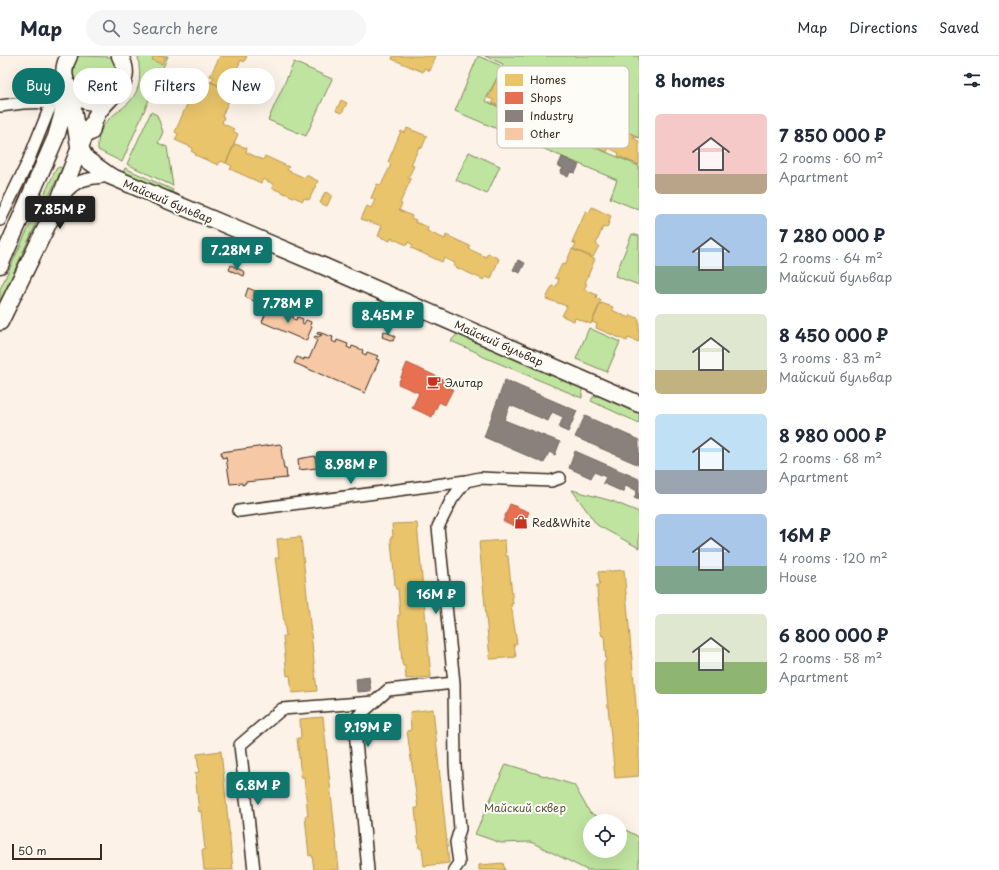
<!DOCTYPE html>
<html lang="en">
<head>
<meta charset="utf-8">
<style>
	body { margin:0; font-family:"Playpen Sans",sans-serif; background:#f6f6f7; color:#1f2937; height:100vh; display:flex; flex-direction:column; font-size:15px; white-space:nowrap }
	* { box-sizing:border-box; margin:0 }
	p { font-size:13px; color:#747a83 }
	.icon { flex:none; width:22px; height:22px; fill:none; stroke:currentColor; stroke-width:2; stroke-linecap:round; stroke-linejoin:round }
	.map { position:relative; flex:1; overflow:hidden }
	.drawer { display:flex; flex-direction:column; background:#fff; width:360px }
	.drawer>* { flex:none }
	.guide { position:absolute; left:12px; top:12px; width:380px; height:36px; display:flex; gap:8px }
	.buttons { position:absolute; left:583px; top:758px; display:grid; gap:8px }
	.buttons a { display:grid; place-items:center; width:44px; height:44px; border-radius:50%; background:#fff; box-shadow:0 4px 16px #0002; font-size:20px }
	.scale { position:absolute; left:12px; bottom:10px; width:90px; box-sizing:border-box; padding-left:4px; border:2px solid #3b2a1e; border-top:0; font-size:11px; line-height:14px; white-space:nowrap; color:#3b2a1e; -webkit-text-stroke:3px #fdfcf7; paint-order:stroke }
	.price { position:absolute; translate:-50% -34px; padding:0 9px; border-radius:4px; background:#0f766e; color:#fff; font-size:13px; line-height:26px; filter:drop-shadow(0 1px 2px #0008) }
	.price::after { content:''; position:absolute; left:50%; top:24px; width:12px; height:9px; margin-left:-6px; background:inherit; clip-path:polygon(0 0,100% 0,50% 100%) }
	.price.current { background:#222; color:#fff }
	ul { padding:0; list-style:none }
	li { display:flex; align-items:center; gap:12px; height:100px; padding:0 16px }
	li span { display:grid; place-items:center; flex:none; width:112px; height:80px; border-radius:6px; color:#555 }
	li>.icon { margin-inline-start:auto }
	span .icon { width:48px; height:48px; fill:#fffc; stroke-width:1 }
	li b { font-size:17px }
	h2 { display:flex; justify-content:space-between; align-items:center; height:48px; padding:0 16px; font-size:17px }
	.tag { padding:0 14px; border-radius:18px; background:#fff; box-shadow:0 4px 16px #0002; font-size:14px; line-height:36px }
	.tag.current { background:#0f766e; color:#fff }
	header { display:flex; align-items:center; gap:24px; box-sizing:border-box; height:56px; padding:0 20px; background:#fff; border-bottom:1px solid #e0e1e3 }
	header strong { font-size:19px }
	nav { display:flex; gap:22px; margin-inline-start:auto; font-size:14px }
	.search { width:280px; height:36px; background:#f6f6f7; display:flex; align-items:center; gap:10px; box-sizing:border-box; padding:0 14px; border-radius:22px; color:#747a83; font-size:15px }
	main { display:flex; flex:1; min-height:0 }
	.map>svg:first-child { display:block }
</style>
</head>
<body>
<header>
<strong>Map</strong>
<div class="search"><svg class="icon" aria-label="search" viewBox="0 0 24 24"><circle cx="10" cy="10" r="6"/><path d="M15 15l6 6"/></svg>Search here</div>
<nav><a>Map</a><a>Directions</a><a>Saved</a></nav>
</header>
<main>
<div class="map">
<svg width="639" height="814" viewBox="0 0 639 814">
	<rect width="100%" height="100%" fill="#fcf2e7"/>
	<filter id="ink" filterUnits="userSpaceOnUse"><feTurbulence type="fractalNoise" baseFrequency=".025" numOctaves="2"/><feDisplacementMap in="SourceGraphic" scale="8" xChannelSelector="R" yChannelSelector="G"/><feConvolveMatrix kernelMatrix="1 2 1 2 8 2 1 2 1" color-interpolation-filters="sRGB"/></filter>
	<g filter="url(#ink)">
		<path fill="#bfe49f" stroke="#7d875e" d="M77,0L112,1C139,50 48,47 77,0Z
			M138,0H168L122,106L98,94C96,55 130,59 138,31C141,21 139,10 138,0Z
			M478,0L502,10L503,8L485,0H639V82L497,22L485,45L639,110V154L610,142L617,124L455,55Z
			M294,6L332,23L306,80L268,64Z
			M151,56L157,59L163,76L158,87L167,91L173,130L127,108Z
			M469,96L500,110L487,138L456,124Z
			M59,111L62,112L0,246V233L56,113Z
			M125,112L173,134L170,139L123,117Z
			M632,178L639,180V229L615,220Z
			M589,272L620,286L607,316L576,303Z
			M457,278L579,330L582,332V342L479,299L476,296L451,285Z
			M601,339L639,356V367L591,345L593,341Z
			M572,434L612,445L639,456V492L597,469Z
			M506,708L574,729L590,757L607,765H590V795H620V771L639,781V814H587L531,786L501,787L475,778Z"/>
		<path fill="#e9c46a" stroke="#b59653" d="M154,0H166L162,8L152,4Z
			M220,0H247L244,6L241,4L233,22L237,23L231,35L211,26L214,21L210,20Z
			M393,0H436L430,15L424,12L423,16L392,3Z
			M199,21L233,36L222,60L224,61L222,67L234,73L233,75L238,78L226,107L221,105L218,109L195,99L196,98L191,95L193,92L175,84L178,78L175,76L188,46L182,43L185,37L191,39Z
			M497,22L509,26L508,30L525,37L527,34L551,44L549,47L567,55L569,52L593,62L591,65L609,73L611,69L635,79L633,82L639,85V109L618,100L619,97L609,92L607,96L576,83L577,79L567,75L565,78L534,65L536,61L525,57L524,61L492,47L494,44L488,42Z
			M341,44L347,47L342,57L336,55Z
			M407,72L427,80L422,92L419,91L411,109L414,110L408,122L411,123L400,147L402,148L399,154L412,160L411,162L416,164L415,166L428,171L427,175L445,183L446,179L470,190L469,193L486,201L488,197L499,203L491,223L486,221L484,224L473,219L453,210L455,207L444,202L442,206L411,192L413,189L408,186L407,189L391,182L390,185L378,180L382,170L361,163L367,150L371,152L375,144L371,142L377,128L381,129L389,113L391,108L388,106L401,75L405,77Z
			M235,88L247,92L246,96L263,104L265,100L289,111L287,114L305,122L306,119L318,125L309,144L304,142L303,145L272,132L273,128L263,123L261,127L230,113L232,110L226,107Z
			M325,136L332,139L327,150L320,147Z
			M592,151L611,160L607,172L603,171L596,188L599,190L593,201L573,193L576,188L572,186L586,155L589,157Z
			M572,193L595,203L585,227L587,228L584,233L597,239L596,242L601,244L591,268L575,262L574,265L562,260L567,250L546,243L552,230L556,231L559,223L555,222L562,208L565,209Z
			M601,247L613,251L612,254L629,262L631,259L639,263V286L628,282L627,285L596,272L597,268L592,266Z
			M417,467L424,544H421H424L431,621L406,623L405,610H403L402,607L400,582L398,563V559H400L398,533H396L395,529L391,485V481H393L392,468Z
			M301,481L317,635L292,637L290,619L287,620L283,580H286L275,502H279L277,483Z
			M505,484L506,500H508L513,548H511L517,588H514L516,601L493,603H490L479,486Z
			M624,514L639,683V720L615,722L604,610V606H606L604,580H602L601,577L597,533V529H600L598,516Z
			M433,653L449,807L424,810L422,792H419L415,752H418L407,675L411,674L410,656Z
			M323,661L339,814H314L312,799L309,800L305,760H308L304,721H301L297,682H301L300,663Z
			M221,695L233,814H204L202,794H205L201,755L199,756L195,717L199,716L197,698Z
			M503,807L505,814H479V809Z"/>
		<path fill="#e76f51" stroke="#b35a42" d="M407,307L449,326L447,330L453,333L445,349L439,346L432,361L412,352L419,337L398,328Z
			M510,448L529,456L522,473L503,465Z"/>
		<path fill="#8a817c" stroke="#726760" d="M562,101L579,109L575,117L570,116L568,121L560,117L563,112L558,110Z
			M518,204L525,207L520,217L513,214Z
			M505,324L577,355L568,376L559,372L563,361L552,356L548,365L510,349L504,364L560,386L555,399L549,396L544,407L484,381Z
			M585,360L639,384V409L575,381Z
			M575,395L639,423V444L634,442L637,435L626,429L623,436L603,427L606,421L594,416L591,422L569,412Z
			M369,621L371,635L357,636L356,623Z"/>
		<path fill="#f6c8a5" stroke="#3b2a1e" d="M231,209L245,216L244,220L229,214Z
			M248,232L262,238L258,247L245,241Z
			M268,252L286,258L294,261L293,263L296,264L297,261L303,263L302,267L304,268L306,264L311,266L310,270L312,271L306,285L262,266Z
			M384,275L395,280L393,285L382,281Z
			M318,276L333,281L332,285L336,287L337,284L348,288L347,291L351,293L352,290L363,294L362,297L366,299L367,296L378,300L376,303L379,304L365,337L294,307L297,301L304,304V302L309,303L317,284L314,282L315,280L318,281L322,279L317,278Z
			M280,388L283,393H281L284,413H286L287,422L245,426V428L242,429V427L230,428L226,401L222,402L221,396Z
			M315,400L317,412L299,414L298,403Z"/>
		<g fill="none" stroke-linecap="round" stroke-linejoin="round">
			<g stroke="#3b2a1e" stroke-width="14">
				<path id="minor" d="M27,45L44,36L57,22
					M0,50L23,47L57,46
					M64,139C78,121 90,123 110,120
					M0,164L27,108L64,16
					M239,455L466,425
					M254,814L240,689L282,653L374,646
					M368,814L354,664L388,634L454,627
					M454,814L459,807L456,786L460,773L455,709L454,627L438,471L452,443L466,425L480,422L551,425L560,422"/>
			</g>
			<g stroke="#3b2a1e" stroke-width="19">
				<path id="secondary" d="M69,0C52,28 85,59 112,40
					M70,35L79,90L86,103L110,120L323,210L639,348
					M91,76C93,69 94,62 99,55C112,37 135,27 120,0
					M0,209L56,81L62,60L64,38
					M0,266L58,147L86,76L93,67"/>
			</g>
			<use href="#minor" stroke="#fdfcf7" stroke-width="11"/>
			<use href="#secondary" stroke="#fdfcf7" stroke-width="16"/>
		</g>
	</g>
	<defs>
		<g id="cafe-bare" transform="scale(1.08)"><path d="M-5.5-4.5H6V0H3Q3 3.5 0 3.5H-2.5Q-5.5 3.5-5.5 0ZM3-3.2v2h1.7v-2ZM-6 4.5H4V6H-6Z" fill="#c8321e" stroke="#fdfcf7" stroke-width="2.5" paint-order="stroke"/></g>
		<g id="shop-bare" transform="scale(1.08)"><path d="M-5-2.5h2.3a2.7 3.5 0 0 1 5.4 0H5L5.5 6h-11ZM-1.5-2.5h3a1.5 2.3 0 0 0-3 0Z" fill="#c8321e" stroke="#fdfcf7" stroke-width="2.5" paint-order="stroke"/></g>
	</defs>
	<g fill-rule="evenodd">
		<use href="#cafe-bare" x="434" y="326"/>
		<use href="#shop-bare" x="521" y="466"/>
	</g>
	<g text-anchor="middle" dominant-baseline="central" stroke-width="4" stroke-linejoin="round" paint-order="stroke">
		<g font-size="11" fill="#3b2a1e" stroke="#fdfcf7">
			<text transform="translate(168 145) rotate(23)">Майский бульвар</text>
			<text transform="translate(499 287) rotate(24)">Майский бульвар</text>
		</g>
		<g font-size="11" fill="#3b2a1e" stroke="#fdfcf7" text-anchor="start">
			<text x="445" y="326">Элитар</text>
			<text x="532" y="466">Red&amp;White</text>
		</g>
		<g font-size="11" fill="#5c583e" stroke="#fdfcf7">
			<text x="525" y="751">Майский сквер</text>
		</g>
	</g>
	<rect x="497" y="10" width="132" height="82" rx="6" fill="#fdfcf7" stroke="#c3bdb6" stroke-width="1"/>
	<rect x="505" y="18" width="18" height="12" fill="#e9c46a"/>
	<rect x="505" y="36" width="18" height="12" fill="#e76f51"/>
	<rect x="505" y="54" width="18" height="12" fill="#8a817c"/>
	<rect x="505" y="72" width="18" height="12" fill="#f6c8a5"/>
	<g font-size="11" fill="#3b2a1e">
		<text x="530" y="28">Homes</text>
		<text x="530" y="46">Shops</text>
		<text x="530" y="64">Industry</text>
		<text x="530" y="82">Other</text>
	</g>
</svg>
<div class="buttons">
<a><svg class="icon" aria-label="locate" viewBox="0 0 24 24"><circle cx="12" cy="12" r="6"/><path d="M12 2v4M12 18v4M2 12h4M18 12h4"/></svg></a>
</div>
<div class="scale">50 m</div>
<b class="price current" style="left:60px;top:174px">7.85M ₽</b>
<b class="price" style="left:237px;top:215px">7.28M ₽</b>
<b class="price" style="left:288px;top:268px">7.78M ₽</b>
<b class="price" style="left:388px;top:280px">8.45M ₽</b>
<b class="price" style="left:351px;top:429px">8.98M ₽</b>
<b class="price" style="left:436px;top:559px">16M ₽</b>
<b class="price" style="left:368px;top:692px">9.19M ₽</b>
<b class="price" style="left:258px;top:750px">6.8M ₽</b>
<div class="guide">
<a class="tag current">Buy</a>
<a class="tag">Rent</a>
<a class="tag">Filters</a>
<a class="tag">New</a>
</div>
</div>
<section class="drawer">
<h2>8 homes<svg class="icon" aria-label="filters" viewBox="0 0 24 24"><path d="M4 7h16M4 17h16"/><circle cx="9" cy="7" r="2"/><circle cx="15" cy="17" r="2"/></svg></h2>
<ul>
<li><span style="background:linear-gradient(#f6c9c9 75%,#b9a48a 0)"><svg class="icon" aria-label="home" viewBox="0 0 24 24"><path d="M3 11l9-7 9 7M6 9v11h12V9"/></svg></span><div><b>7 850 000 ₽</b><p>2 rooms · 60 m²</p><p>Apartment</p></div></li>
<li><span style="background:linear-gradient(#a9c7e8 65%,#7fa58c 0)"><svg class="icon" aria-label="home" viewBox="0 0 24 24"><path d="M3 11l9-7 9 7M6 9v11h12V9"/></svg></span><div><b>7 280 000 ₽</b><p>2 rooms · 64 m²</p><p>Майский бульвар</p></div></li>
<li><span style="background:linear-gradient(#dfe7d0 70%,#c2b280 0)"><svg class="icon" aria-label="home" viewBox="0 0 24 24"><path d="M3 11l9-7 9 7M6 9v11h12V9"/></svg></span><div><b>8 450 000 ₽</b><p>3 rooms · 83 m²</p><p>Майский бульвар</p></div></li>
<li><span style="background:linear-gradient(#bfe0f5 70%,#9aa5b1 0)"><svg class="icon" aria-label="home" viewBox="0 0 24 24"><path d="M3 11l9-7 9 7M6 9v11h12V9"/></svg></span><div><b>8 980 000 ₽</b><p>2 rooms · 68 m²</p><p>Apartment</p></div></li>
<li><span style="background:linear-gradient(#a9c7e8 65%,#7fa58c 0)"><svg class="icon" aria-label="home" viewBox="0 0 24 24"><path d="M3 11l9-7 9 7M6 9v11h12V9"/></svg></span><div><b>16M ₽</b><p>4 rooms · 120 m²</p><p>House</p></div></li>
<li><span style="background:linear-gradient(#dfe7d0 60%,#8fb573 0)"><svg class="icon" aria-label="home" viewBox="0 0 24 24"><path d="M3 11l9-7 9 7M6 9v11h12V9"/></svg></span><div><b>6 800 000 ₽</b><p>2 rooms · 58 m²</p><p>Apartment</p></div></li>
</ul>
</section>
</main>
</body>
</html>
